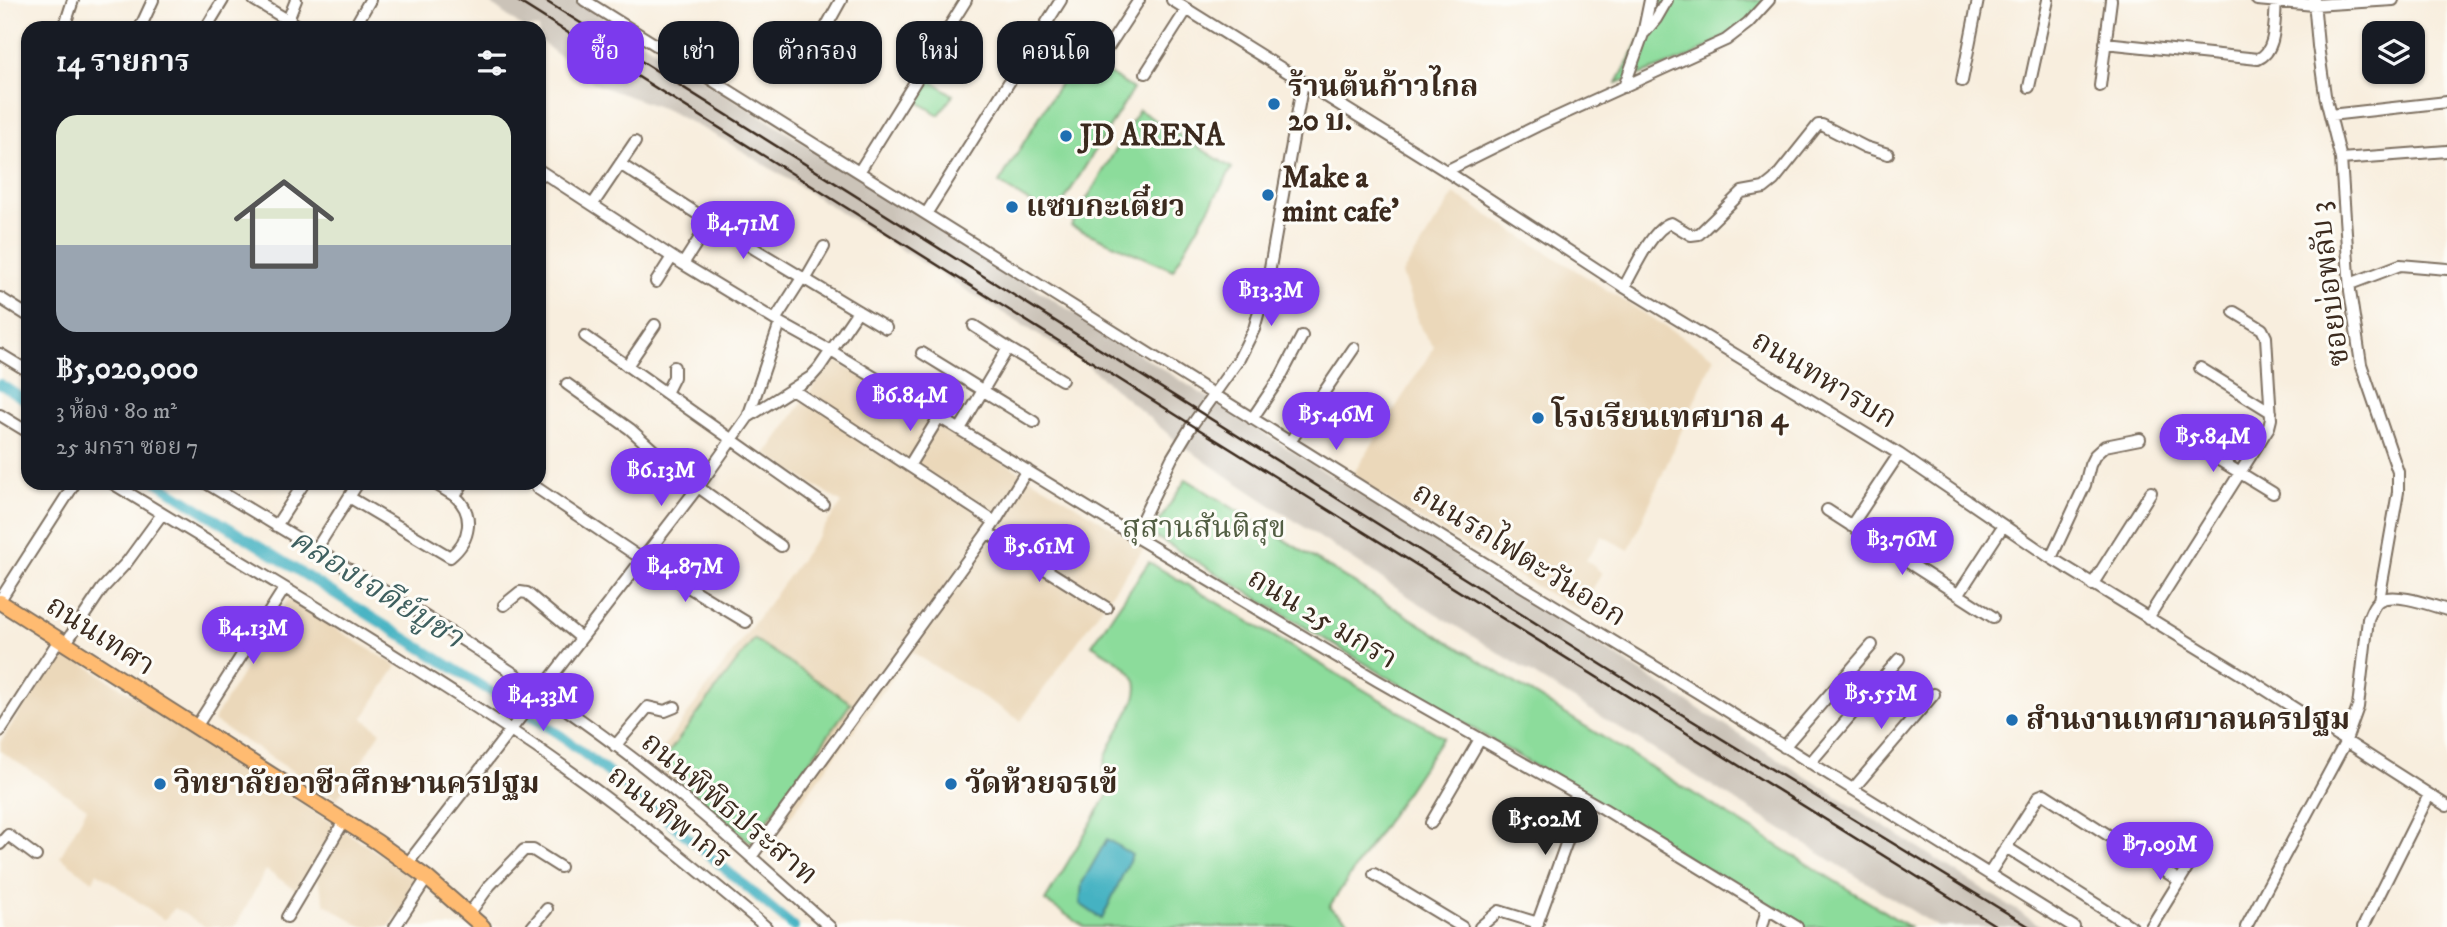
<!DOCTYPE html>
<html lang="th">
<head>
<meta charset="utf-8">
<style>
	body { margin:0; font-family:"IM FELL DW Pica","Noto Serif Thai",serif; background:#20242c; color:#f1f3f6; height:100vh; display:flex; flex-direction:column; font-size:26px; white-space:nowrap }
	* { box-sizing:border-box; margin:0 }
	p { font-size:23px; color:#9ea1a6 }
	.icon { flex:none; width:38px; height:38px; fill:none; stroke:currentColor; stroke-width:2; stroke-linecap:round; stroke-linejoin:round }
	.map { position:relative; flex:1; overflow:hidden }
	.details { position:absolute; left:21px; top:21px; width:525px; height:469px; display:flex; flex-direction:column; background:#171b24; border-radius:21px; box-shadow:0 2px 5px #0004 }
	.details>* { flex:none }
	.guide { position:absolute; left:567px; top:21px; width:665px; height:63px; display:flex; gap:14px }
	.fabs { position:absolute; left:2362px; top:21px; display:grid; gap:14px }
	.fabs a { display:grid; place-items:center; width:63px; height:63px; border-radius:14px; background:#171b24; box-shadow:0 2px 5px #0004; font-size:35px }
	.price { position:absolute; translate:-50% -60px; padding:0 16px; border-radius:24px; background:#7c3aed; color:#fff; font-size:23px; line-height:46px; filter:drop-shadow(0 2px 4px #0008) }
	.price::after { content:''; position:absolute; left:50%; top:42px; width:21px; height:16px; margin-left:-10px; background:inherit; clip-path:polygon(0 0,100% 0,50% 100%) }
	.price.selected { background:#222; color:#fff }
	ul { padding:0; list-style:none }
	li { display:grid; align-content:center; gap:14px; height:371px; padding:0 35px }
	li+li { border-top:2px solid #363941 }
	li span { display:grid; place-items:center; height:217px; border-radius:21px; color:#555 }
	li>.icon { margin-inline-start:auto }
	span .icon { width:126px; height:126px; fill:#fffc; stroke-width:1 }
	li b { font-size:30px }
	h2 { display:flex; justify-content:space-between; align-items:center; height:84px; padding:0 35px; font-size:30px }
	.pill { padding:0 24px; border-radius:21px; background:#171b24; box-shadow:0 2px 5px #0004; font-size:24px; line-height:63px }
	.pill.selected { background:#7c3aed; color:#fff }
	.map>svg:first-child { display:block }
</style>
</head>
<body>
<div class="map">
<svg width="2447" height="927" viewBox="0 0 2447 927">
	<rect width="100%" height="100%" fill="#fdfcf7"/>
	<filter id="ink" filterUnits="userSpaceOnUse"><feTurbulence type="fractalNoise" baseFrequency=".0143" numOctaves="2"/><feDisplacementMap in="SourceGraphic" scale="14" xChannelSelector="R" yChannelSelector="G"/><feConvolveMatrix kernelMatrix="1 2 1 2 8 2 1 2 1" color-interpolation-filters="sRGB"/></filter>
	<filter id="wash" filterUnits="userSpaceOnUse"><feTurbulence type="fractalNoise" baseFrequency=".00686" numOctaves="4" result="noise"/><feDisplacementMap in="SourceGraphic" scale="28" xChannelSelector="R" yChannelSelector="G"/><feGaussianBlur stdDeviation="1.57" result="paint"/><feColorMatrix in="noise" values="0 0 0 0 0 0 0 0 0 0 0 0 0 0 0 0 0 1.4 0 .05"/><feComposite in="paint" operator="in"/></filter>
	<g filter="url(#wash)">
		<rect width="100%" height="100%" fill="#f8eede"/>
		<path fill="#ebd8ba" d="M1454,194L1714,357L1629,550L1602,536L1586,560L1602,573L1579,611L1350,479L1434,347L1421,329L1402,274Z
			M833,359L1145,547L1021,721L912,652L760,857L651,764L842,503L766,454Z
			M288,599L397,666L363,718L381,732L337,799L213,721Z
			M61,649L424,882L389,927H362L325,904L315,868L301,893L266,870L235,927H205L175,908L164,920L97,872L93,881L60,857L87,808L0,751V743Z"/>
		<path fill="#cbc3b8" d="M486,0H575L983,255L2043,927H1938L1411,598L1209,464L1174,439L1087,365L726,141L667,110L597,85L539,40V28H523Z"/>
		<path fill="#8cdc9b" stroke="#64835c" stroke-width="2" d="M1653,0H1768L1748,23L1692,56L1617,83L1643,34Z
			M1078,54L1133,89L1054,217L999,183Z
			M929,79L953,95L939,115L915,100Z
			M1139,110L1232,168L1173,270L1071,226Z
			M1186,479L1909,927H1801L1151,534Z
			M1149,562L1443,737L1329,907L1357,927H1085L1045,901L1110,791C1083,755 1149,706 1135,679C1127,664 1106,654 1092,645Z
			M754,639L851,703L751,843L660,764Z"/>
		<path fill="#45b2c2" stroke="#406e70" stroke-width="2" d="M1107,839L1132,855L1102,919L1080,904L1082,883Z"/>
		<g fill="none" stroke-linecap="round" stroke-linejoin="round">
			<path stroke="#45b2c2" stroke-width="10" d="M0,384L28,402
				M158,483L560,735L641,798L794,927"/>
		</g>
	</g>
	<g filter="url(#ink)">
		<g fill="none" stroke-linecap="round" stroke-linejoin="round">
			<g stroke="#7d6f61" stroke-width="14">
				<path id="minor" d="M254,0L301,28
					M584,0L1456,546L1700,694L2074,927
					M1172,0L1446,171L1624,287L1899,454L2051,558L2252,681L2447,806
					M2257,0L2314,5L2393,0
					M2314,0L2318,46L2325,95L2341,159L2350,291L2361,364L2398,472V492L2379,600
					M288,20L296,0
					M64,28L73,0
					M140,28L153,0
					M206,28L223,0
					M354,28L370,0
					M1645,32L1656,19L1667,0
					M2105,43L2258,59C2277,51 2274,21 2276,2
					M1109,46L1139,0
					M811,54L841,0
					M1146,73L1187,9
					M1962,81L1978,0
					M2100,86L2111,0
					M1624,87L1643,34L1650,0
					M2029,87L2048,0
					M2330,115L2447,102
					M2341,159L2447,151
					M620,164L710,222L886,328
					M539,170L683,264L775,320L831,351L1134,536L1378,681L1604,809L1797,927
					M1446,171L1537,126L1726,40L1748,23L1769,0
					M859,172L966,0
					M593,204L635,142
					M926,214L1061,0
					M683,264L710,222
					M805,280L824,247
					M656,282L672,257
					M2350,284L2400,265L2447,269
					M1624,287C1634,270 1652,228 1671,223L1691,235L1699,234L1742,192L1764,188L1774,180L1818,125H1822L1865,147L1888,154
					M0,298L27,315
					M775,320L802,278
					M585,336L823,504
					M1008,348L1062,380
					M922,353L1034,422
					M0,354L28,371
					M627,366L655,325
					M2200,368L2271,412
					M567,384L630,429L696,489
					M666,393L674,377V367
					M0,415L28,432
					M748,417L811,377L819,368L858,311
					M1252,419L1281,376L1302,336
					M960,429L1008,348L974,326
					M2170,430L2273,493
					M1290,442L1354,348
					M909,466L939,417
					M112,483C244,564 379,643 509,729C600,789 683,857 766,927
					M206,483C361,577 520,668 662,781C721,827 774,879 830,927
					M434,483L455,496L463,483
					M698,487L781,546
					M537,488L642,559L746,622
					M349,497L450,557C471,540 475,514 455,496
					M1827,510L1993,617
					M995,522L1027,470
					M276,526L304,483
					M1851,526L1899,454
					M988,533L1107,608
					M1134,536L1172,458L1192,425L1239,359L1254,329L1268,279L1303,82
					M315,551L358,483
					M2051,558L2085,485L2090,465L2095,455L2105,446L2140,439
					M2092,585L2151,492
					M1958,595L2003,526
					M0,600L75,483
					M504,605L520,592L527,593L581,638
					M2148,618L2269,427L2271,419L2266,337L2262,329L2234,312
					M65,644L102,589L127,562L162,514
					M196,727L284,589
					M0,731L59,640
					M615,746L648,707L665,711L675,707
					M1784,747L1872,645
					M1810,763L1899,659
					M1853,789L1934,694
					M1431,823L1480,739
					M0,844L8,835L36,856
					M2006,847L2132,927
					M751,857L995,522L793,390
					M408,863L698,487L748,417L780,323
					M1374,874L1462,927
					M1989,874L2039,796L2044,794L2180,881
					M469,914L490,885L524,850H533L560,867
					M287,917L344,821
					M395,927L427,878
					M532,927L547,909
					M1480,927L1499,911L1538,923
					M1536,927L1583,797
					M1762,927L1767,909
					M2151,927L2196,854
					M2246,927L2345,743L2358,707L2368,619C2371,612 2374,603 2380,600C2396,592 2430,605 2447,610
					M2363,927L2429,795"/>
			</g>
			<g stroke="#7d6f61" stroke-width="18">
				<path id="major" d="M0,602L377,842L427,878L483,927"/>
			</g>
			<use href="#minor" stroke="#fff" stroke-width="10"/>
			<use href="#major" stroke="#ffbb71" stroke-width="14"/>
			<path stroke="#3b2a1e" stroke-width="2.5" d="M516,0L1192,425L1998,927
				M544,0L1642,690L2030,927"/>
		</g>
	</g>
	<g fill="#1f6fb2" stroke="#fdfcf7" stroke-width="2.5">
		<circle cx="1274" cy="104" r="7"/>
		<circle cx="1066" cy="136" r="7"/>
		<circle cx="1268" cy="195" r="7"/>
		<circle cx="1012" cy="207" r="7"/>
		<circle cx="1538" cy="418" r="7"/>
		<circle cx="2012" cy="720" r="7"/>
		<circle cx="160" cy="784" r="7"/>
		<circle cx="951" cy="784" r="7"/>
	</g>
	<g text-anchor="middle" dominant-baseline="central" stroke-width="6" stroke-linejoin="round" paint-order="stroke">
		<g font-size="30" font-weight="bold" fill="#3b2a1e" stroke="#fdfcf7" text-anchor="start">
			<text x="1288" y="87">ร้านต้นก้าวไกล<tspan x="1288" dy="34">20 บ.</tspan></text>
			<text x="1080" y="136">JD ARENA</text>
			<text x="1282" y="178">Make a<tspan x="1282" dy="34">mint cafe'</tspan></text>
			<text x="1026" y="207">แซบกะเตี๋ยว</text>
			<text x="1552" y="418">โรงเรียนเทศบาล 4</text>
			<text x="2026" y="720">สำนงานเทศบาลนครปฐม</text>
			<text x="174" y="784">วิทยาลัยอาชีวศึกษานครปฐม</text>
			<text x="965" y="784">วัดห้วยจรเข้</text>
		</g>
		<g font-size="30" fill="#3b2a1e" stroke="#fdfcf7">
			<text transform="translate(2330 284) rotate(-97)">ซอยบ่อพลับ 3</text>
			<text transform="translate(1824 380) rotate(31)">ถนนทหารบก</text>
			<text transform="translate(1519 555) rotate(32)">ถนนรถไฟตะวันออก</text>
			<text transform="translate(1322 619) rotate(31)">ถนน 25 มกรา</text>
			<text transform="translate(100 636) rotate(33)">ถนนเทศา</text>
			<text transform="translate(729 809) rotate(40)">ถนนพิพิธประสาท</text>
			<text transform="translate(669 817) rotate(38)">ถนนทิพากร</text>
		</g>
		<g font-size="30" fill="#535f44" stroke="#fdfcf7">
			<text x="1204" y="528">สุสานสันติสุข</text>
		</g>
		<g font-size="32" font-style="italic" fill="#3f6060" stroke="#fdfcf7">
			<text transform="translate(376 589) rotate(32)">คลองเจดีย์บูชา</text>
		</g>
	</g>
</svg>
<div class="fabs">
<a><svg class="icon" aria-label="layers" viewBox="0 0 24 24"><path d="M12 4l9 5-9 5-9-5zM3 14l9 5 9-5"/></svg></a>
</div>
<b class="price" style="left:743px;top:261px">฿4.71M</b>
<b class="price" style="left:1271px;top:328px">฿13.3M</b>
<b class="price" style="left:910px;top:433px">฿6.84M</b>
<b class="price" style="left:1336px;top:452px">฿5.46M</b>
<b class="price" style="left:2213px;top:474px">฿5.84M</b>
<b class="price" style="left:661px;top:508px">฿6.13M</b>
<b class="price" style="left:1902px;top:577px">฿3.76M</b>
<b class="price" style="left:1039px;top:584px">฿5.61M</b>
<b class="price" style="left:685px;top:604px">฿4.87M</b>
<b class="price" style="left:253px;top:666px">฿4.13M</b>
<b class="price" style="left:1881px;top:731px">฿5.55M</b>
<b class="price" style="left:543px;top:733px">฿4.33M</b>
<b class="price selected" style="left:1545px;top:857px">฿5.02M</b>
<b class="price" style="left:2160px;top:882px">฿7.09M</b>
<div class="guide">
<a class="pill selected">ซื้อ</a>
<a class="pill">เช่า</a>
<a class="pill">ตัวกรอง</a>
<a class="pill">ใหม่</a>
<a class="pill">คอนโด</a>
</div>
<section class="details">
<h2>14 รายการ<svg class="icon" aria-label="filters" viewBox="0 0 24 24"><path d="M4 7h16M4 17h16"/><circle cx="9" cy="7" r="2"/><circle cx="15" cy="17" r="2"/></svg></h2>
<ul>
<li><span style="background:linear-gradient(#dfe7d0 60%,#9aa5b1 0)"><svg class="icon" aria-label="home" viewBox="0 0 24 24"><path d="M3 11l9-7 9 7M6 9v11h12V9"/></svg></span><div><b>฿5,020,000</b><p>3 ห้อง · 80 m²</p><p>25 มกรา ซอย 7</p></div></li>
</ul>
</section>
</div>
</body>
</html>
